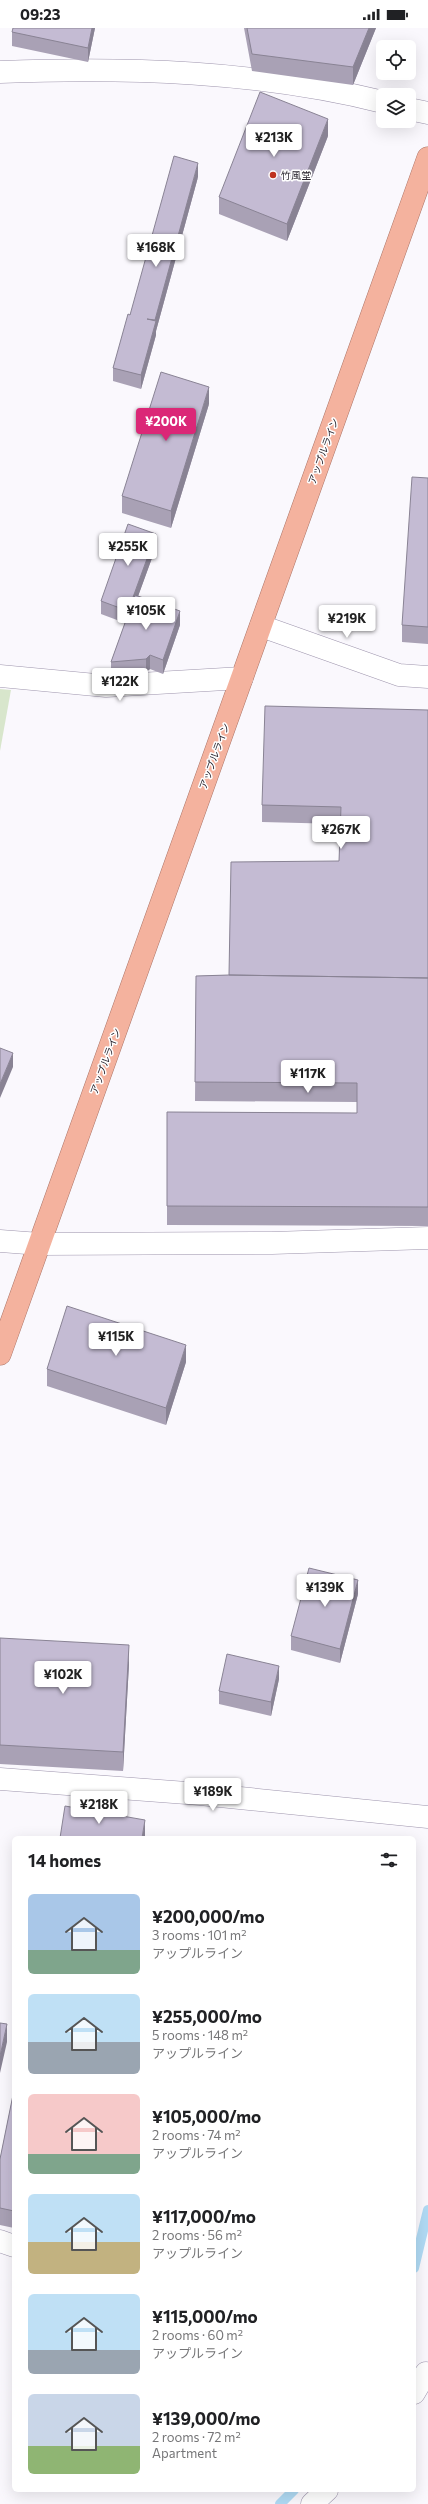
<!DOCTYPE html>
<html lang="en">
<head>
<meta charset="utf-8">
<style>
	body { margin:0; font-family:Commissioner,"Noto Sans JP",sans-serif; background:#f2f2f2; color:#202124; height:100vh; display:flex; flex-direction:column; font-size:15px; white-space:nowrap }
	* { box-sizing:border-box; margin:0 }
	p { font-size:13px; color:#757577 }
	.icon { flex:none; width:22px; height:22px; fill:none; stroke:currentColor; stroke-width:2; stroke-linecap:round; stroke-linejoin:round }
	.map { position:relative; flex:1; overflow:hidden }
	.panel { position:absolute; left:12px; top:1808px; width:404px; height:656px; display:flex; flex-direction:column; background:#fff; border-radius:6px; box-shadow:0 4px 16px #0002 }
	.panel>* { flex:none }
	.tools { position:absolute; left:376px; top:12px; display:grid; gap:8px }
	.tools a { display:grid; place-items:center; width:40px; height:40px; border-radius:6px; background:#fff; box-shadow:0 4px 16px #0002; font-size:20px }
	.price { position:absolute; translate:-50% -34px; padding:0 9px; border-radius:4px; background:#fff; color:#222; font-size:13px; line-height:26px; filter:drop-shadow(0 1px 2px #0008) }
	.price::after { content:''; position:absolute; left:50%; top:24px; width:12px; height:9px; margin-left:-6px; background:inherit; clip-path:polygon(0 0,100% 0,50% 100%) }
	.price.selected { background:#db2777; color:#fff }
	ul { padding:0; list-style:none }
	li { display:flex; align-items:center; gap:12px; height:100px; padding:0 16px }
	li span { display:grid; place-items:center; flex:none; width:112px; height:80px; border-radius:6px; color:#555 }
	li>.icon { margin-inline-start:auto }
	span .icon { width:48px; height:48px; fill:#fffc; stroke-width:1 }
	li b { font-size:17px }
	h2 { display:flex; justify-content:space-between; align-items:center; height:48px; padding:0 16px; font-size:17px }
	.status { display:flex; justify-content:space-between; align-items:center; height:28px; padding:0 20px; background:#fff; direction:ltr }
	.status svg { height:11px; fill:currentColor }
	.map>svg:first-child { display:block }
</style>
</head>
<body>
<div class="status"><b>09:23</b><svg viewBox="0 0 49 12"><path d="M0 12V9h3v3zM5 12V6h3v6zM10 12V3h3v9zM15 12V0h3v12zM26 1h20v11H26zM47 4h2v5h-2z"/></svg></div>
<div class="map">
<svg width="428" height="2476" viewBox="0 0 428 2476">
	<rect width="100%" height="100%" fill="#faf8fd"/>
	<path fill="#d8e6cc" d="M0,661L11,662L0,723Z"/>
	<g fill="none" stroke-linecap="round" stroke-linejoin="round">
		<path stroke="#b0daf4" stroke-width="10" d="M414,2240L428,2182
			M280,2476L294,2462"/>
		<g stroke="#9e95ad" stroke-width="23">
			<path id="minor" d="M0,44C128,39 258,43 383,74
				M409,81L428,85
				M0,648L106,658L242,650
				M0,1213L40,1216L272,1215L428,1210
				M0,2213L14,2218
				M414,2365L426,2345
				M312,2476L327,2462"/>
		</g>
		<g stroke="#9e95ad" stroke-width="23">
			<path id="tertiary" d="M261,598L399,647L428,649
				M0,1751L200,1766L428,1789"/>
		</g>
		<g stroke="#ab7568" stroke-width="23">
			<path id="trunk" d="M0,1326L428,130"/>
		</g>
		<use href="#minor" stroke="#fff" stroke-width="22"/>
		<use href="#tertiary" stroke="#fff" stroke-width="22"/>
		<use href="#trunk" stroke="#f4b29e" stroke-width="22"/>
	</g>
	<path fill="#a9a1b5" d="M95,0L88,34L12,18V4Z
		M244,0H376L353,57L252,43Z
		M328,108L287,213L219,186V169Z
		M198,149L156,303V307L141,361L113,353V340L130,287Z
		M209,376L171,500L122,485V468Z
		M428,450V616L402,614V597Z
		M156,519L138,568L180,597L163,646L150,641L146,644L111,647V634L125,595L101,586V573Z
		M428,682V1198L167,1197V1084L357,1085V1074L195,1073L196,948L229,947L339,833L340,796L262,794V777Z
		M186,1334L166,1397L47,1358V1341Z
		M358,1566L340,1635L291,1622V1608Z
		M0,1610L129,1636L123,1743L0,1736Z
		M279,1651L271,1688L219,1676V1663Z
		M14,2062V2200L0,2197V2131Z"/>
	<path fill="#898394" d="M92,0H95L88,34V20Z
		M369,0H376L353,57V39Z
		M328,91V108L287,213V196Z
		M198,135V149L156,303V307L141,361V347L155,297V292Z
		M209,359V376L171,500V483Z
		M156,506V519L128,596V583Z
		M180,583V597L163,646V632Z
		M150,627V641L146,644V631Z
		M13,1025V1039L0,1070V1056Z
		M186,1317V1334L166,1397V1380Z
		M358,1552V1566L340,1635V1621Z
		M129,1617V1636L123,1743V1724Z
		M279,1638V1651L271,1688V1674Z
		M145,1792V1810H142Z
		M7,1996V2014L0,2045V2028Z"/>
	<path fill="#c4bbd3" stroke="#898394" d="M13,0H92L88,20L12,4Z
		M247,0H369L353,39L252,26Z
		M260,64L328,91L287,196L219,169Z
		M174,128L198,135L155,292L147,291L156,293L141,347L113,340L128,286L130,287Z
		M161,344L209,359L171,483L122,468Z
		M412,449L428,450V599L402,597Z
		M128,496L156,506L128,583L101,573Z
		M135,567L180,583L163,632L150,627L146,631L111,634Z
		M265,678L428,682V950L229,947L231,834L339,833L341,779L262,777Z
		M229,947L428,950V1179L167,1178V1084L357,1085V1055L195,1054L196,948Z
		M0,1020L13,1025L0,1056Z
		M67,1278L186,1317L166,1380L47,1341Z
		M309,1540L358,1552L340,1621L291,1608Z
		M0,1610L129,1617L123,1724L0,1717Z
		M227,1626L279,1638L271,1674L219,1663Z
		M65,1778L145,1792L142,1810H60Z
		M0,1995L7,1996L0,2028Z
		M14,2062V2183L0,2180V2131Z"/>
	<circle fill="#be3220" stroke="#fff" stroke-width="1.5" cx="273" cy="147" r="4"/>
	<g text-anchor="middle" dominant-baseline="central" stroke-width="3" stroke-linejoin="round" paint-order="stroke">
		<g font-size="10" fill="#2a2630" stroke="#fff" text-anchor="start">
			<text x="281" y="147">竹風堂</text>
		</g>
		<g font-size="10" fill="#2a2630" stroke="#fff">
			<text transform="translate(323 423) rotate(-70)">アップルライン</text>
			<text transform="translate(214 728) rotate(-70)">アップルライン</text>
			<text transform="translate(105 1033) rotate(-70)">アップルライン</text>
		</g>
	</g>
</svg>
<div class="tools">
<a><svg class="icon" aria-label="locate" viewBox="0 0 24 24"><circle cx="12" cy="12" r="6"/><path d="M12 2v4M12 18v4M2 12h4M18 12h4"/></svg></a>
<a><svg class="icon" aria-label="layers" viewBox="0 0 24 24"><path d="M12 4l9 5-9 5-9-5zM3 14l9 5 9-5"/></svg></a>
</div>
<b class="price" style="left:274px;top:130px">¥213K</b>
<b class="price" style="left:156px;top:240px">¥168K</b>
<b class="price selected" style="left:166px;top:414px">¥200K</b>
<b class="price" style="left:128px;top:539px">¥255K</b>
<b class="price" style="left:146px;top:603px">¥105K</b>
<b class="price" style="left:347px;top:611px">¥219K</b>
<b class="price" style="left:120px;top:674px">¥122K</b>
<b class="price" style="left:341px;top:822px">¥267K</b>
<b class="price" style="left:308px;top:1066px">¥117K</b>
<b class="price" style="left:116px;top:1329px">¥115K</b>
<b class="price" style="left:325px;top:1580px">¥139K</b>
<b class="price" style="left:63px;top:1667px">¥102K</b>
<b class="price" style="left:213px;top:1784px">¥189K</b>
<b class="price" style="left:99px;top:1797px">¥218K</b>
<section class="panel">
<h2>14 homes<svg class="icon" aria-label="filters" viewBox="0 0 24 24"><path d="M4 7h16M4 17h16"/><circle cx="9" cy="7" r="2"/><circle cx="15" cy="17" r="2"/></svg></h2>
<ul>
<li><span style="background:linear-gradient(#a9c7e8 70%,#7fa58c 0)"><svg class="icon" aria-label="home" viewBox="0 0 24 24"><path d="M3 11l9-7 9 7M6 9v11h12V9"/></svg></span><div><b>¥200,000/mo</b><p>3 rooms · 101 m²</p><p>アップルライン</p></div></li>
<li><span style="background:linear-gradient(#bfe0f5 60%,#9aa5b1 0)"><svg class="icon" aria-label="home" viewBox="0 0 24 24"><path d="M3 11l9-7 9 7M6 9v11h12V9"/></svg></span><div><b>¥255,000/mo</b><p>5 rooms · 148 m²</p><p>アップルライン</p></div></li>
<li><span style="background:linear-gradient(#f6c9c9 75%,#7fa58c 0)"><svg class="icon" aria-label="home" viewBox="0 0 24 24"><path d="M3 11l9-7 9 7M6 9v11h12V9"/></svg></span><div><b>¥105,000/mo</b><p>2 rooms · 74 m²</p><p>アップルライン</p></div></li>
<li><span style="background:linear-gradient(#bfe0f5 60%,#c2b280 0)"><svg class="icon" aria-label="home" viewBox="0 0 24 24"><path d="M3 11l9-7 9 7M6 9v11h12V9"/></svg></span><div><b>¥117,000/mo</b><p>2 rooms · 56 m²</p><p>アップルライン</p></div></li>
<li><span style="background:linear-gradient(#bfe0f5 70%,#9aa5b1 0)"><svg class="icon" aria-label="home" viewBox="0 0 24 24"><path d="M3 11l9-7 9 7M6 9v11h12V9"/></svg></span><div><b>¥115,000/mo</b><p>2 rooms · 60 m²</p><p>アップルライン</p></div></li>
<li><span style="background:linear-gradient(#c9d6e8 65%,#8fb573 0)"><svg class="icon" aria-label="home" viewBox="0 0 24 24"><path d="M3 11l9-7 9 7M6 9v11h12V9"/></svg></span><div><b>¥139,000/mo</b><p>2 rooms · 72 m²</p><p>Apartment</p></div></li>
</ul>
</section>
</div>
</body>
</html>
